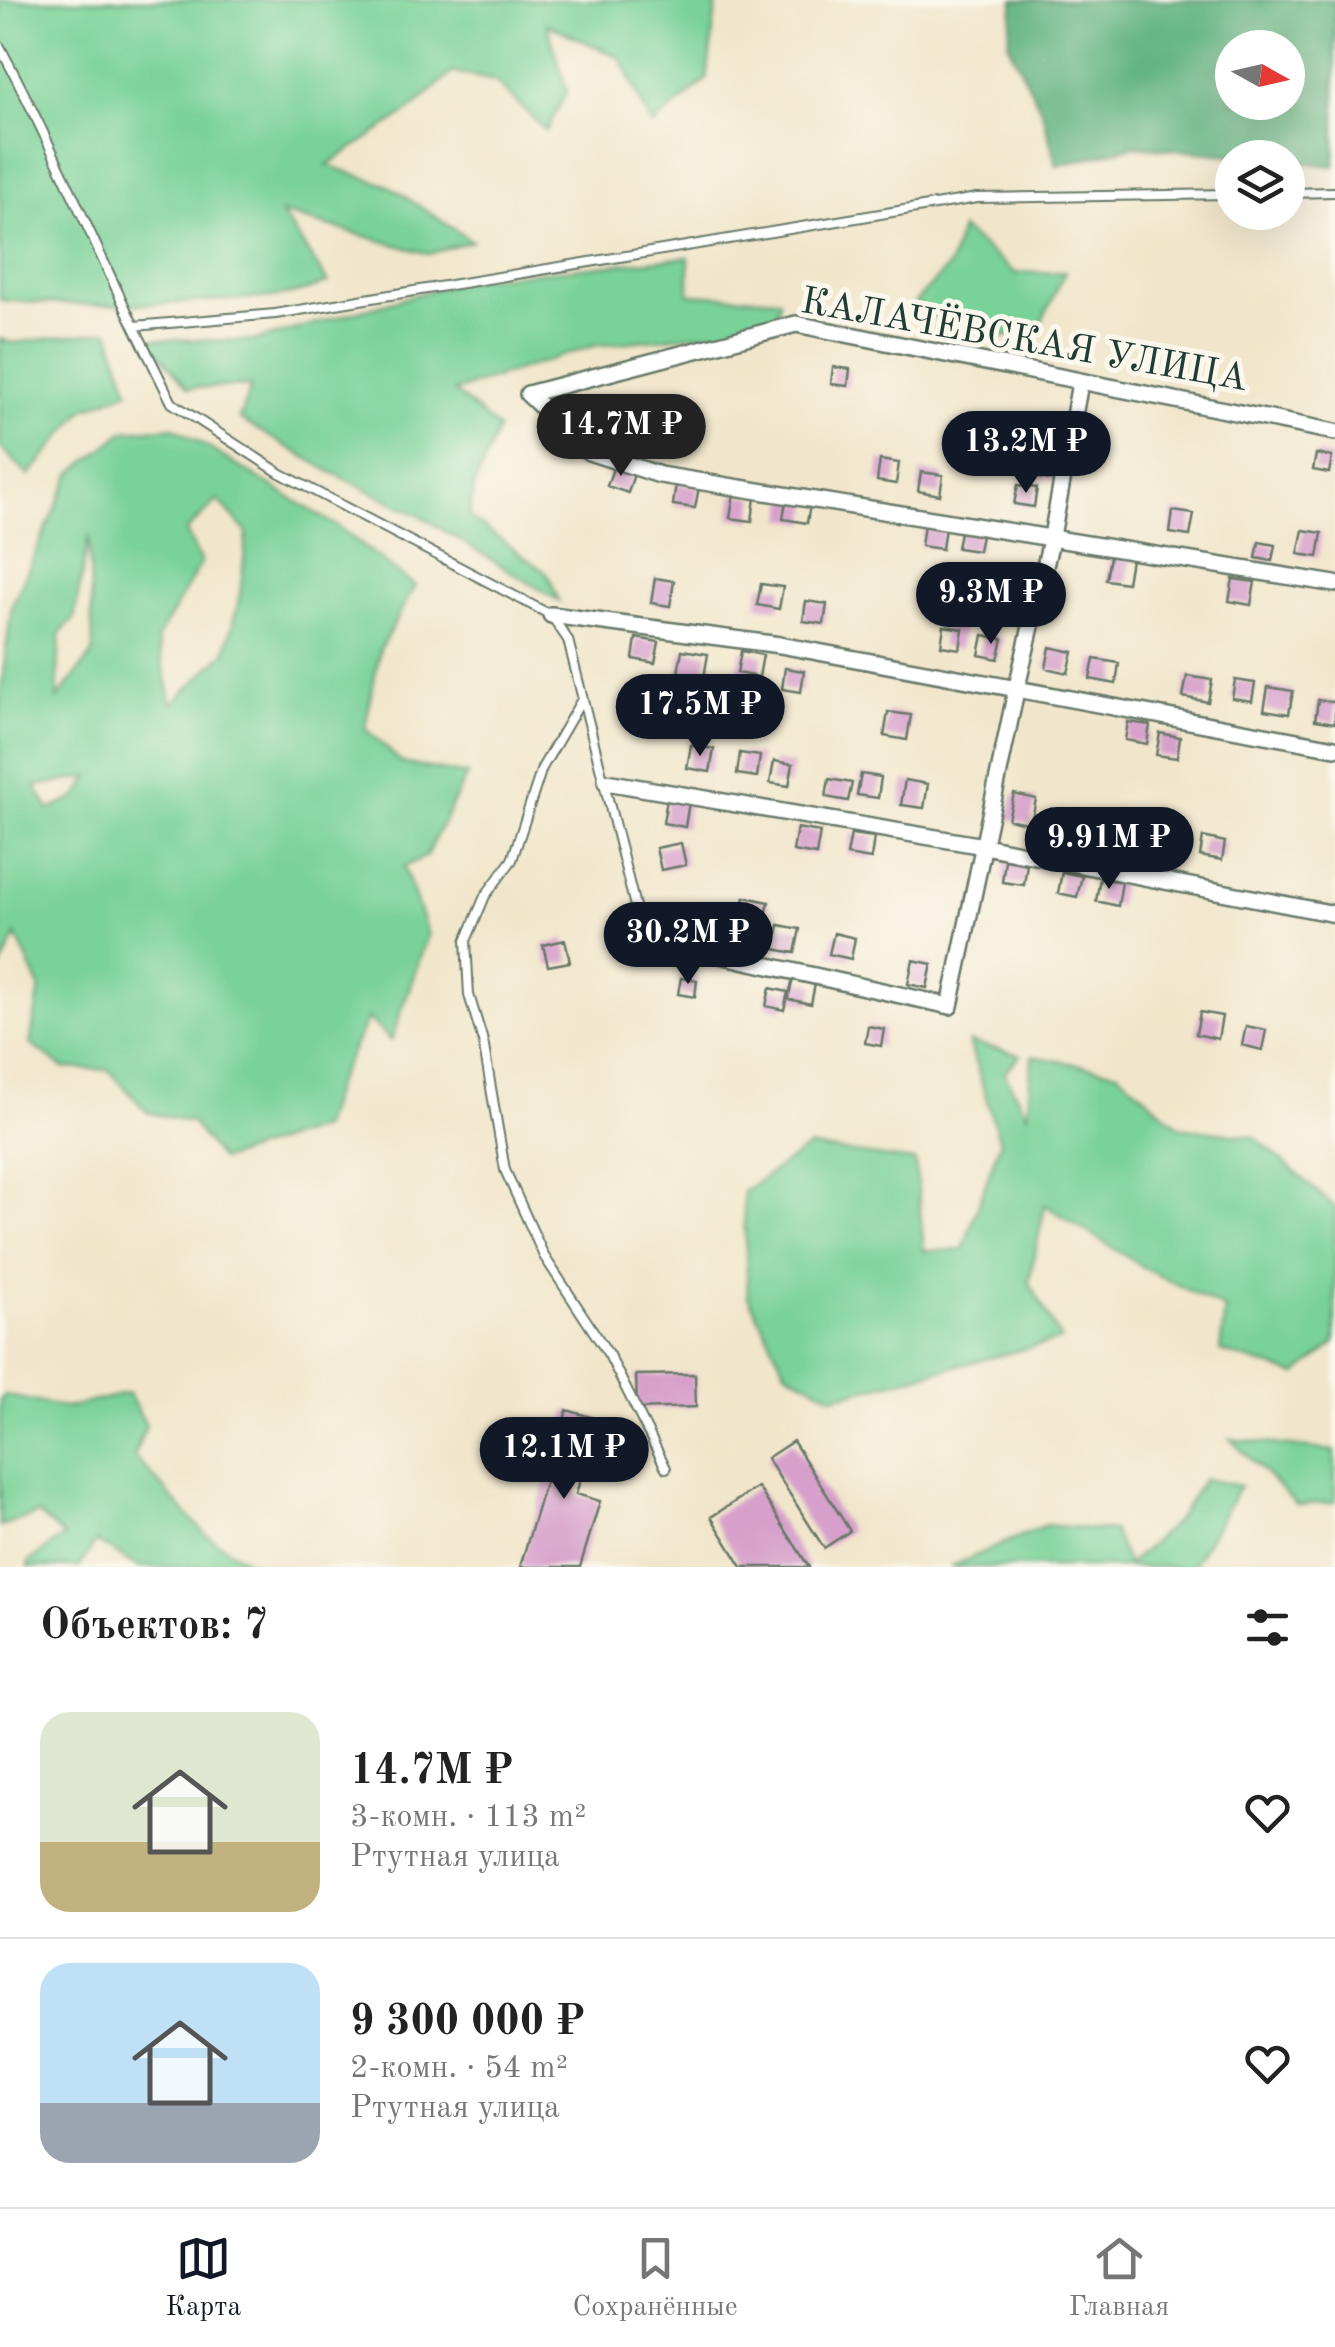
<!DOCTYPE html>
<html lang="ru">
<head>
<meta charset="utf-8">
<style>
	body { margin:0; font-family:"Old Standard TT",serif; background:#f6f6f6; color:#222; height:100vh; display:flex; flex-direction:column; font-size:38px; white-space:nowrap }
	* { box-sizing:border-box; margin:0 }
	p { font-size:32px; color:#767676 }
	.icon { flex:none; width:55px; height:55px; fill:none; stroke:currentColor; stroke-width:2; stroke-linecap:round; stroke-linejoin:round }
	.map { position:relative; height:1567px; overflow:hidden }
	.drawer { display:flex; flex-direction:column; background:#fff; flex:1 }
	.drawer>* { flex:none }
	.needle { width:65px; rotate:98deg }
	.controls { position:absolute; left:1215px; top:30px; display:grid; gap:20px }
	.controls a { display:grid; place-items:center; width:90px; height:90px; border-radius:50%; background:#fff; box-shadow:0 10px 40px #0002; font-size:50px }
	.price { position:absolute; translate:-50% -85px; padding:0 22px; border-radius:35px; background:#111827; color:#fff; font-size:32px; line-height:65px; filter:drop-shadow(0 2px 5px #0008) }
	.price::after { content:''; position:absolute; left:50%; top:60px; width:30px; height:22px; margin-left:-15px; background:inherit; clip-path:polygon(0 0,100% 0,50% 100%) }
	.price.active { background:#222; color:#fff }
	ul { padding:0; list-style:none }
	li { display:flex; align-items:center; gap:30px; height:250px; padding:0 40px }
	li+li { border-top:2px solid #e0e0e0 }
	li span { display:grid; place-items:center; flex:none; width:280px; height:200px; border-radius:30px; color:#555 }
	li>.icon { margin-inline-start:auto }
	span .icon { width:120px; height:120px; fill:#fffc; stroke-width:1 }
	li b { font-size:42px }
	h2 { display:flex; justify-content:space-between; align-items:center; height:120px; padding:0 40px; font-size:42px }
	.dock { display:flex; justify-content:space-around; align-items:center; height:140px; border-top:2px solid #e0e0e0; background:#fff; font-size:28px; color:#767676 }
	.dock a { display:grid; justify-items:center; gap:5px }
	.dock .active { color:#111827 }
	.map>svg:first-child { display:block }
</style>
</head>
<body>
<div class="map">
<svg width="1335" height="1567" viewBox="0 0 1335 1567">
	<rect width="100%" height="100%" fill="#fbf7ec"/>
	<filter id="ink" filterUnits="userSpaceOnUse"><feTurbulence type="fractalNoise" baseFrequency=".01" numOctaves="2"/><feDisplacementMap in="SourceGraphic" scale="20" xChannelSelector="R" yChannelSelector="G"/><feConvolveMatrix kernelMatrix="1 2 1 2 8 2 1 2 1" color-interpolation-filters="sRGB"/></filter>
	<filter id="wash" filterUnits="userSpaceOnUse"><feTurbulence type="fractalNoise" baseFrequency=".0048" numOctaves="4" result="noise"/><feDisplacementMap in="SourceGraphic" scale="40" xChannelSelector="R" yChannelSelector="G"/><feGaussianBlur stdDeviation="2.25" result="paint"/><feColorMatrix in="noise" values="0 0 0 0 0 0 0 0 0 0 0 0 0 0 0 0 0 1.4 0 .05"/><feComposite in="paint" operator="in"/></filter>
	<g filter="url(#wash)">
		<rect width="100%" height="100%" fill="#f1e6cb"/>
		<path fill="#79d298" stroke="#4c8866" stroke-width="2.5" fill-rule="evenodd" d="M0,0H717L707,79L652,126L621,58L547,24L567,91L546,131L495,81L453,72L408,112L327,165L389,186L472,241L429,254L281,213L328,282C294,298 260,298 223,300C148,306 75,307 0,300Z
			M961,229L1015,273L1065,272L1036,334L966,339L915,302L949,266Z
			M689,257V294L780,299L775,326L593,346L454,391L498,429L475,483L469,517L548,574L559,601L422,517L331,472L239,419L251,386L188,388L147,339L254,341L471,279Z
			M109,331L129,391L84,409L29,476L0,447V339L13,343Z
			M174,427L337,526L415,586L380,649L365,728L402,763L467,775L426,856L404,867L428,935L391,1041L368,1018L336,1083L322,1128L221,1160L191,1122L147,1112L109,1070L64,1068L30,1044L40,988L16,935L0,970V698L12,605L71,474L125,431ZM218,500L247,533L240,595L225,653L172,704L157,639L201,563L186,531ZM89,534L93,653L57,699L60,633L74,619ZM90,777L76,798L49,810L35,786Z
			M969,1042L1021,1055L1004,1072L1027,1115L1032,1056L1118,1072L1180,1127L1255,1137L1335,1207V1343L1297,1375L1220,1351L1225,1309L1146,1269L1045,1205L1029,1282L1061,1340L834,1397L786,1371L748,1297L743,1192L809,1147L915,1161L924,1251L963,1250L1000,1142Z
			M128,1393L146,1425L134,1456L205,1534L255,1567H138L96,1541L80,1567H28L29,1562L64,1536L38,1514L0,1526V1400L5,1395L66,1408Z
			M1230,1439L1335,1451V1502L1297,1505Z
			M1204,1479L1240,1486L1192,1567H950L1046,1525L1113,1531L1128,1565L1176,1521Z"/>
		<path fill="#62b480" stroke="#40785a" stroke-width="2.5" fill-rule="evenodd" d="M1014,0H1335V166L1288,161V158L1251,157L1134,146L1057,166L1042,112L1008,44ZM1232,48H1288V102H1232Z"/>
		<g id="blocks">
			<path fill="#d7a0cc" d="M833,367L850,369L848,386L831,384Z
				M1316,454L1332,457L1329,473L1313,470Z
				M1037,457L1059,461L1056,481L1033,477Z
				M880,460L899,463L896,484L877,481Z
				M614,465L635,471L628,493L607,486Z
				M921,472L943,475L940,495L918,491Z
				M676,483L699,487L695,508L673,505Z
				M1018,485L1037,488L1034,507L1014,504Z
				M734,494L755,497L752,521L730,518Z
				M786,500L810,504L807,523L783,519Z
				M1173,511L1194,514L1190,536L1170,533Z
				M924,524L945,527L942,549L921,546Z
				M961,526L982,530L978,551L957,548Z
				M1303,530L1322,533L1318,557L1298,554Z
				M1259,542L1275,545L1272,561L1256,558Z
				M1110,556L1131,559L1127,583L1106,580Z
				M655,578L674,581L670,606L651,603Z
				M1233,579L1255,582L1251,605L1229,601Z
				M761,584L783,587L779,609L757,605Z
				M806,601L827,604L824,624L803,621Z
				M944,626L963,629L960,649L941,646Z
				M983,635L1003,639L998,659L979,655Z
				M636,638L659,642L655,663L633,659Z
				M1050,647L1073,652L1068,673L1046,668Z
				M682,650L708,654L704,677L678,673Z
				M741,651L763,655L759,677L737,673Z
				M1094,659L1119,663L1116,684L1090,679Z
				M785,668L804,671L801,692L782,689Z
				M1187,676L1212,680L1208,702L1183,697Z
				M1235,680L1255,683L1252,701L1232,698Z
				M1268,687L1293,691L1289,714L1264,710Z
				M1318,700L1335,702V723L1315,720Z
				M888,712L911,715L907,740L884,736Z
				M1128,722L1150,725L1147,744L1125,740Z
				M1160,733L1180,737L1177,758L1156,755Z
				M691,745L714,749L710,772L687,768Z
				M740,753L760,756L757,777L737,774Z
				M774,761L793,764L789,786L770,783Z
				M861,774L881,777L878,798L857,795Z
				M829,779L852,783L848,801L826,797Z
				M905,780L928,784L924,808L901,805Z
				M1014,794L1036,799L1031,824L1008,819Z
				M667,799L689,802L685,827L663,823Z
				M1116,813L1139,817L1135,838L1112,834Z
				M797,828L820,832L816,855L793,851Z
				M1162,831L1181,834L1177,854L1158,850Z
				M851,834L874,837L871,859L847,855Z
				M1203,837L1225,842L1222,860L1200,856Z
				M681,843L686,865L661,870L656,848Z
				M1005,860L1027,864L1024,885L1002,882Z
				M1062,872L1082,876L1077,897L1058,893Z
				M1100,878L1122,882L1118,906L1096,901Z
				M745,897L769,902L764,924L740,919Z
				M779,925L800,929L795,953L774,949Z
				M741,926L762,931L757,952L737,947Z
				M834,933L855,938L851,959L829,954Z
				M565,940L570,962L548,966L543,945Z
				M913,960L932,964L927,988L908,984Z
				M681,978L697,980L695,997L678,994Z
				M793,979L815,984L811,1004L788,999Z
				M770,988L788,992L784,1010L766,1006Z
				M1200,1012L1222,1016L1218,1039L1196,1034Z
				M868,1026L884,1029L881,1046L865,1043Z
				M1246,1026L1266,1030L1262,1050L1242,1045Z
				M695,1374L696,1407L637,1409L636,1375Z
				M567,1410L598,1419L576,1494L600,1501L580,1567H520Z
				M793,1441L850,1531L824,1548L767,1458Z
				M758,1487L809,1567H742L711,1517Z"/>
		</g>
	</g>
	<g filter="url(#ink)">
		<use href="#blocks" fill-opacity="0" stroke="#687869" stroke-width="2.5"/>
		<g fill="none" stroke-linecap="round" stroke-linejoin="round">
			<g stroke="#687869" stroke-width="12">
				<path id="service" d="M0,47C49,138 89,233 134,326
					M1288,193L1335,192
					M581,701L542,768L512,860L485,896L466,941L469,995L483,1041L505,1170L544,1256L609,1355L666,1468
					M643,938L568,640L551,615L280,473L172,403L134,326L275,314L977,198L1232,194"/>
			</g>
			<g stroke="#687869" stroke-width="20">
				<path id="minor" d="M528,394L589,452L660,475L1335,584
					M528,394L796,324L1335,432
					M551,615L780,645L1335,748
					M606,782L984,846L1335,914
					M643,938L950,1006L1016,691L1052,536L1080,383"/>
			</g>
			<use href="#service" stroke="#fff" stroke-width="8"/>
			<use href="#minor" stroke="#fff" stroke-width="15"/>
		</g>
	</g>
	<g text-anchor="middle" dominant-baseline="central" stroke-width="10" stroke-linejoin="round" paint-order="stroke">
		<g font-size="38" fill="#1f3d34" stroke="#fbf7ec">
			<text transform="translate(1024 341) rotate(10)">КАЛАЧЁВСКАЯ УЛИЦА</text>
		</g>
	</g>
</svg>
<div class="controls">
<a><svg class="needle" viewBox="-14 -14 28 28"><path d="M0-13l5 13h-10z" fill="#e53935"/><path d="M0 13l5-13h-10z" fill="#767676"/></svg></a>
<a><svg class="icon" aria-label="layers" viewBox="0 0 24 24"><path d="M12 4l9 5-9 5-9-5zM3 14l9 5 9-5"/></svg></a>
</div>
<b class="price active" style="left:621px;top:479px">14.7M ₽</b>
<b class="price" style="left:1026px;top:496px">13.2M ₽</b>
<b class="price" style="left:991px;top:647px">9.3M ₽</b>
<b class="price" style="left:700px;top:759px">17.5M ₽</b>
<b class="price" style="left:1109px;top:892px">9.91M ₽</b>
<b class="price" style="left:688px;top:987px">30.2M ₽</b>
<b class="price" style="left:564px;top:1502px">12.1M ₽</b>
</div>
<section class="drawer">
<h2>Объектов: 7<svg class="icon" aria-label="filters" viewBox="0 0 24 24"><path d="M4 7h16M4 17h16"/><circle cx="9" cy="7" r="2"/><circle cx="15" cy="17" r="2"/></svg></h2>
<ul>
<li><span style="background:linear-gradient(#dfe7d0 65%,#c2b280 0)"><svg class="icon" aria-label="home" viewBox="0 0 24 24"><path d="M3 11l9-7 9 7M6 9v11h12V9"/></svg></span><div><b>14.7M ₽</b><p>3-комн. · 113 m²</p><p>Ртутная улица</p></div><svg class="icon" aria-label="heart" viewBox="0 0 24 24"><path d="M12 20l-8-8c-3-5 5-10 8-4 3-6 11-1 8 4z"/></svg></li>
<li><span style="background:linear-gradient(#bfe0f5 70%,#9aa5b1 0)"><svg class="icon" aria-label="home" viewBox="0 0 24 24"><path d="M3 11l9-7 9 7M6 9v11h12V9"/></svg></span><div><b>9 300 000 ₽</b><p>2-комн. · 54 m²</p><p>Ртутная улица</p></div><svg class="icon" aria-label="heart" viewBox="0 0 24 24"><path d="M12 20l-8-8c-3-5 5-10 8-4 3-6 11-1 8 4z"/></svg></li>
</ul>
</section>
<nav class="dock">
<a class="active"><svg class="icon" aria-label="map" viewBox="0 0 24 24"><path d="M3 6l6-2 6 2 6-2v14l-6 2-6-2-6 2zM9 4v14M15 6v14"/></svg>Карта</a>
<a><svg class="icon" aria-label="saved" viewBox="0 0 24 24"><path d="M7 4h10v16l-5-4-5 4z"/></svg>Сохранённые</a>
<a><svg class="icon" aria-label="home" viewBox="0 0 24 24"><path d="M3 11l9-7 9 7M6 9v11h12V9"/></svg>Главная</a>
</nav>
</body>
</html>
